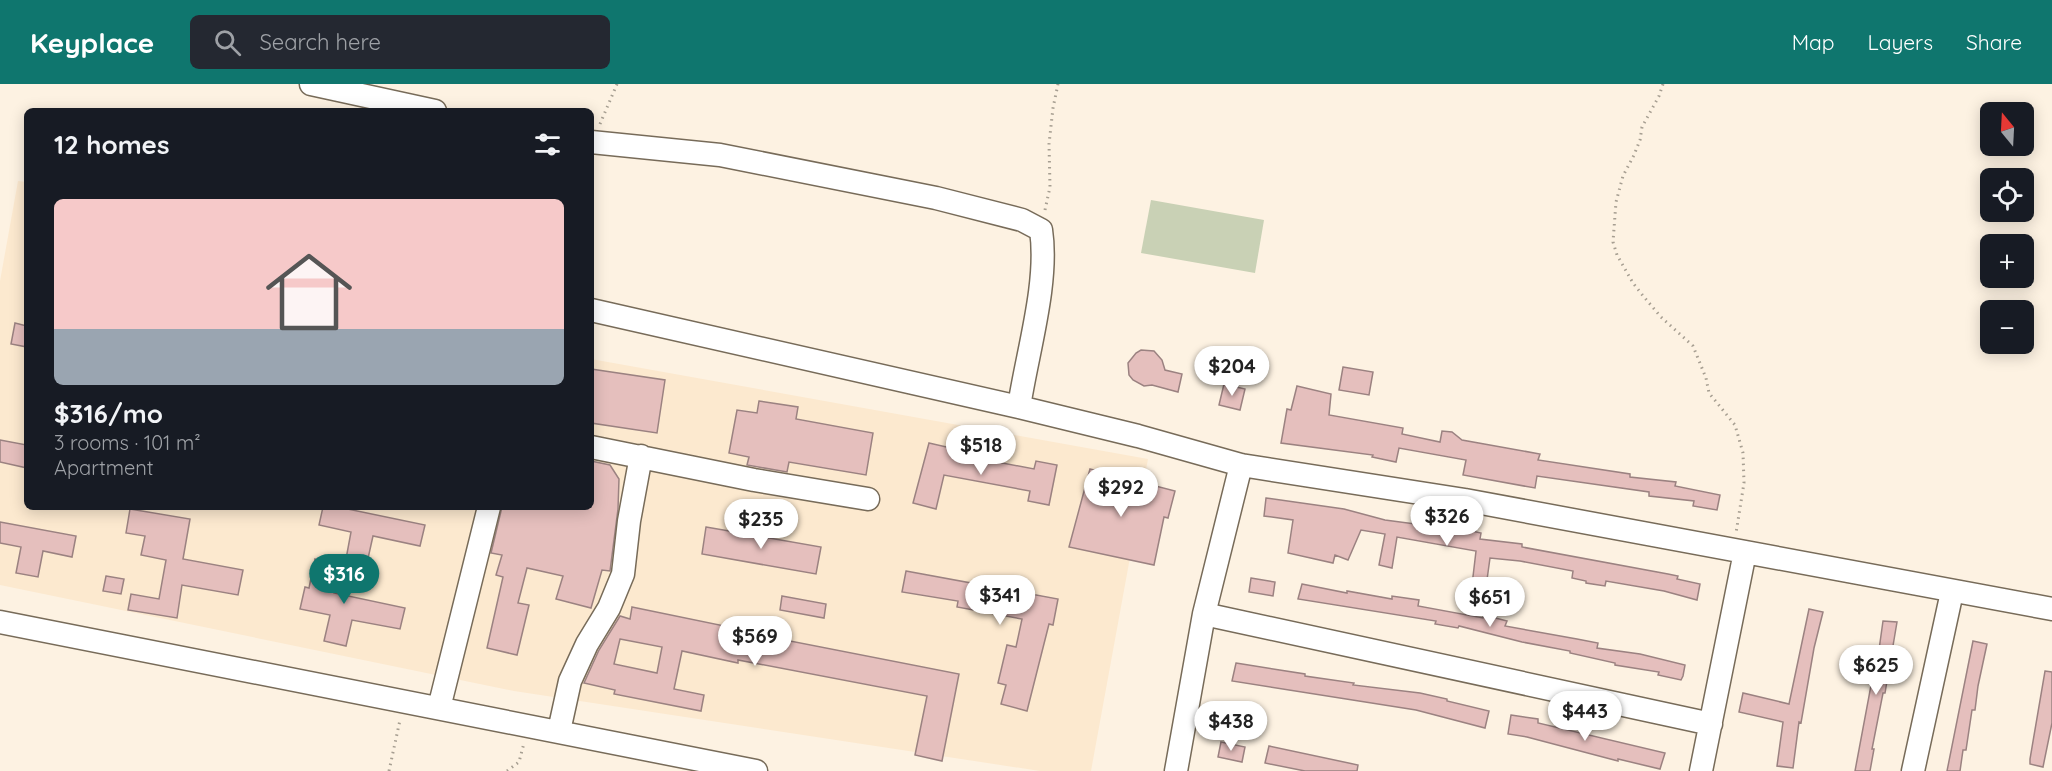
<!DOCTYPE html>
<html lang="en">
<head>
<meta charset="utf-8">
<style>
	body { margin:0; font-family:Quicksand,sans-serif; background:#242831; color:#f1f3f6; height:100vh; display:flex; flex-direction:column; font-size:22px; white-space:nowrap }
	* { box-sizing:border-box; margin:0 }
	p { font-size:20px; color:#9ea1a6 }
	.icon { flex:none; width:33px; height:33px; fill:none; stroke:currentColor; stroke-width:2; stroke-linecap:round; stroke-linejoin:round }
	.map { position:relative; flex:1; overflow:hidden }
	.panel { position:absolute; left:24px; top:24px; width:570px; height:402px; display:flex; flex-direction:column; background:#171b24; border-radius:9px; box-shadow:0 3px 15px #0003 }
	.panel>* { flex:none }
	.needle { width:39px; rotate:342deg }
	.controls { position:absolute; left:1980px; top:18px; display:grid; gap:12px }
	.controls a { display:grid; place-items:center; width:54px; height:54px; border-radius:9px; background:#171b24; box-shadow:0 3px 15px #0003; font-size:30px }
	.price { position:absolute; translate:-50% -51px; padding:0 14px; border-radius:21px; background:#fff; color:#222; font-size:20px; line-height:39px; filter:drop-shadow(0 2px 3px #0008) }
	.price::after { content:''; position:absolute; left:50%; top:36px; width:18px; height:14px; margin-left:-9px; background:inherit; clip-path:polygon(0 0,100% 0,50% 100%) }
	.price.on { background:#0f766e; color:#fff }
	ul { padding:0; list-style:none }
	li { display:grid; align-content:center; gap:12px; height:318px; padding:0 30px }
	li+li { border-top:2px solid #363941 }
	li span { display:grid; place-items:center; height:186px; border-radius:9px; color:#555 }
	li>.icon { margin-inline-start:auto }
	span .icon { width:108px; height:108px; fill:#fffc; stroke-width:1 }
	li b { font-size:26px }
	h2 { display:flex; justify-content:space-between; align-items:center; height:72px; padding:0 30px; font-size:26px }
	header { display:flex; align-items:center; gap:36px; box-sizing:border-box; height:84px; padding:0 30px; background:#0f766e; color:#fff }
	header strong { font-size:28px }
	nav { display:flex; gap:33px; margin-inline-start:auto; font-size:21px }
	.search { width:420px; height:54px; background:#242831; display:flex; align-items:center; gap:15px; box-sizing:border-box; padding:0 21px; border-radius:9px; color:#9ea1a6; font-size:22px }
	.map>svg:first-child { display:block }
</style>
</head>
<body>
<header>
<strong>Keyplace</strong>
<div class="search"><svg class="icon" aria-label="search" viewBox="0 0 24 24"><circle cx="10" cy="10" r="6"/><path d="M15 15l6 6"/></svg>Search here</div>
<nav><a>Map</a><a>Layers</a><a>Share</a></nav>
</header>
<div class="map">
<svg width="2052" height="687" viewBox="0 0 2052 687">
	<rect width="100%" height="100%" fill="#fdf2e2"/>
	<path fill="#fce9cf" d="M18,97L27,98V423H591V275L1148,375L1091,687H1040L514,607L0,501V197Z"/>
	<path fill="#c9d1b5" d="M1151,116L1264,136L1255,189L1141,169Z"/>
	<path fill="#e5bfbd" stroke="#9b8281" stroke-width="1.5" fill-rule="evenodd" d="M15,239L27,242V263L11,260Z
		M1141,266L1154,267L1162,276L1165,286L1182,290L1178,308L1152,301L1144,302L1133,296L1129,291L1128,279L1136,269Z
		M1343,283L1373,288L1369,311L1339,306Z
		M591,285L665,296L657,349L591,339Z
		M1224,300L1245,305L1240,326L1219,321Z
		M1297,302L1331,310L1329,331L1403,344L1402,350L1440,358L1442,347L1452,348L1462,356L1540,370L1538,376L1630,390V393L1676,398L1675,402L1720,411L1717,426L1693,422L1694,417L1649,412V408L1537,392L1535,404L1463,391L1466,376L1399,364L1396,378L1372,373L1373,371L1281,359L1287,325L1291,326Z
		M759,317L798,323L796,335L873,349L866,391L789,378L787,388L747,381L749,373L729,369L737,326L757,329Z
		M0,356L27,361V384L0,378Z
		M929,359L951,364L950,369L1034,385L1036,377L1057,381L1049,421L1028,417L1030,407L944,391L936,425L913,419Z
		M591,377L610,381L619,395L618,425L610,487L602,486L591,524L556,515L563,492L527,484L518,519L529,521L517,571L487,564L503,493L496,491L502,471L491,469L502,423H591Z
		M1090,385L1175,407L1168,434L1164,433L1154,481L1069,463Z
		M1266,414L1344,425L1385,436L1453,445L1454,443L1481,449L1480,455L1522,460V463L1668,490L1678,492L1677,495L1700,500L1697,516L1664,507L1606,497L1605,502L1586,499V497L1572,494L1573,487L1520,477L1490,474L1486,503L1472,501L1476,467L1397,453L1392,484L1379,481L1385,450L1361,446L1348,476L1335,471L1333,479L1288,469L1293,436L1264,432Z
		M323,423H338L425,441L420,462L373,452L367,479L346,475L351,448L319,441Z
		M130,425L190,435L183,475L243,486L238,511L182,501L177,534L128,526L131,510L159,515L166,476L141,471L145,452L126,449Z
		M0,438L76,452L72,473L43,467L38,493L16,489L21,463L0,459Z
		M706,443L821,463L816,490L702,470Z
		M315,475L340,480L334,509L405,524L400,545L352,536L346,562L324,557L330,531L300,525L305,503L309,504Z
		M906,487L1058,515L1053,541L1049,540L1027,627L1001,620L1006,601L998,599L1007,561L1016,563L1022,535L957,523L958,517L902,508Z
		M106,492L124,495L121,510L103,507Z
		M1251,494L1275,498L1273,512L1249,508Z
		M1302,500L1347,509V507L1392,515V512L1419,516L1418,522L1483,534L1484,531L1507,537L1505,542L1577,555L1598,559L1597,564L1640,570L1685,581L1683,592L1681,596L1658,591L1659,588L1615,581V579L1570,569V567L1522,558L1459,542L1458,544L1435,540L1436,537L1298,515Z
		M782,512L826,520L824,534L780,526Z
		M632,523L744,546V548L959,590L942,677L915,671L927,612L738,576V579L682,567L674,605L704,611L701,627L614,610L615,606L584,599L599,566L620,532L630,535ZM620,555L662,563L657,589L614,580Z
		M1809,525L1823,528L1814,564L1801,639L1799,638L1793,684L1777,682L1783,638L1739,628L1743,609L1789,620Z
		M1883,537L1897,538L1885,609H1883L1872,665H1874L1870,687H1855L1875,580H1877Z
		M1973,557L1987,560L1978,602L1975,626H1972L1966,666H1963L1960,687H1947Z
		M1236,579L1305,590V592L1354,599L1353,601L1420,609L1447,615V617L1489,627L1485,644L1416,626L1232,597Z
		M2045,587L2052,588V639L2043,683L2030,680V675Z
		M1511,631L1538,635V639L1665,669L1660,685L1618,675V677L1527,653L1508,650Z
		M1221,658L1245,663L1242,678L1218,673Z
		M1269,662L1358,681L1357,687H1305L1265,679Z"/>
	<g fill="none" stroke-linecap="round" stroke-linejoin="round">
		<g stroke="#776b59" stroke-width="25">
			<path id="minor" d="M311,0L435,27
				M591,58L720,71L936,114L1022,136L1041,146C1049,199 1027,269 1019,323
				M591,226L1019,323L1138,352L1241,381L1465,416L2052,525
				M591,363L754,396L868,415
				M1204,530L1711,640
				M0,538L756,687
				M439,624L489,423
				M559,647L570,597L587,560L609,524L623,490L629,437L641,372
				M1176,687L1204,530L1241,381
				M1701,687L1745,468
				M1913,687L1952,508"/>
		</g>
		<path stroke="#a69e91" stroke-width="3" stroke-dasharray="1.5 4.5" stroke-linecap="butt" d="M1663,0L1659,12L1642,43L1640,56L1634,71L1623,92L1616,118L1613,158L1617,171L1633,199L1644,213L1661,233L1693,262L1706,294L1709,309L1735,341L1743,369L1744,399L1736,449
			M600,40L617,0
			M1045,126L1050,103L1049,60L1053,24L1058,0
			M389,687L400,636
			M507,687L519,678L524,659"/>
		<use href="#minor" stroke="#fff" stroke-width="22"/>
	</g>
</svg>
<div class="controls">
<a><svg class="needle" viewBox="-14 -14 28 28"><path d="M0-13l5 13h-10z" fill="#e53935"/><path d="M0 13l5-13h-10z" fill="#9ea1a6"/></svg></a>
<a><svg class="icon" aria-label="locate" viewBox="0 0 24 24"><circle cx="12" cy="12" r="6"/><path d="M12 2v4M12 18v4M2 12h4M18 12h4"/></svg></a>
<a>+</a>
<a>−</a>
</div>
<b class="price" style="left:1232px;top:313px">$204</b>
<b class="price" style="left:981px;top:392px">$518</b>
<b class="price" style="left:1121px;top:434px">$292</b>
<b class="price" style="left:1447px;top:463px">$326</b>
<b class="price" style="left:761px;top:466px">$235</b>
<b class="price on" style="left:344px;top:521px">$316</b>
<b class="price" style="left:1000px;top:542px">$341</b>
<b class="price" style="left:1490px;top:544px">$651</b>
<b class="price" style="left:755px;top:583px">$569</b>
<b class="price" style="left:1876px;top:612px">$625</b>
<b class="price" style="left:1585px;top:658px">$443</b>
<b class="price" style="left:1231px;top:668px">$438</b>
<section class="panel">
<h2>12 homes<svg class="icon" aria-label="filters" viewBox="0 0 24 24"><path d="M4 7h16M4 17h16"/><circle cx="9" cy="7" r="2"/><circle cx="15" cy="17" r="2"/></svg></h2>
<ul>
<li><span style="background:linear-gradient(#f6c9c9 70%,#9aa5b1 0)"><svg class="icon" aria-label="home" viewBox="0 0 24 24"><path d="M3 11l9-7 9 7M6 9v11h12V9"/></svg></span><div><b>$316/mo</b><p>3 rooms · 101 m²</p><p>Apartment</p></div></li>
</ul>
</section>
</div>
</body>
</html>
